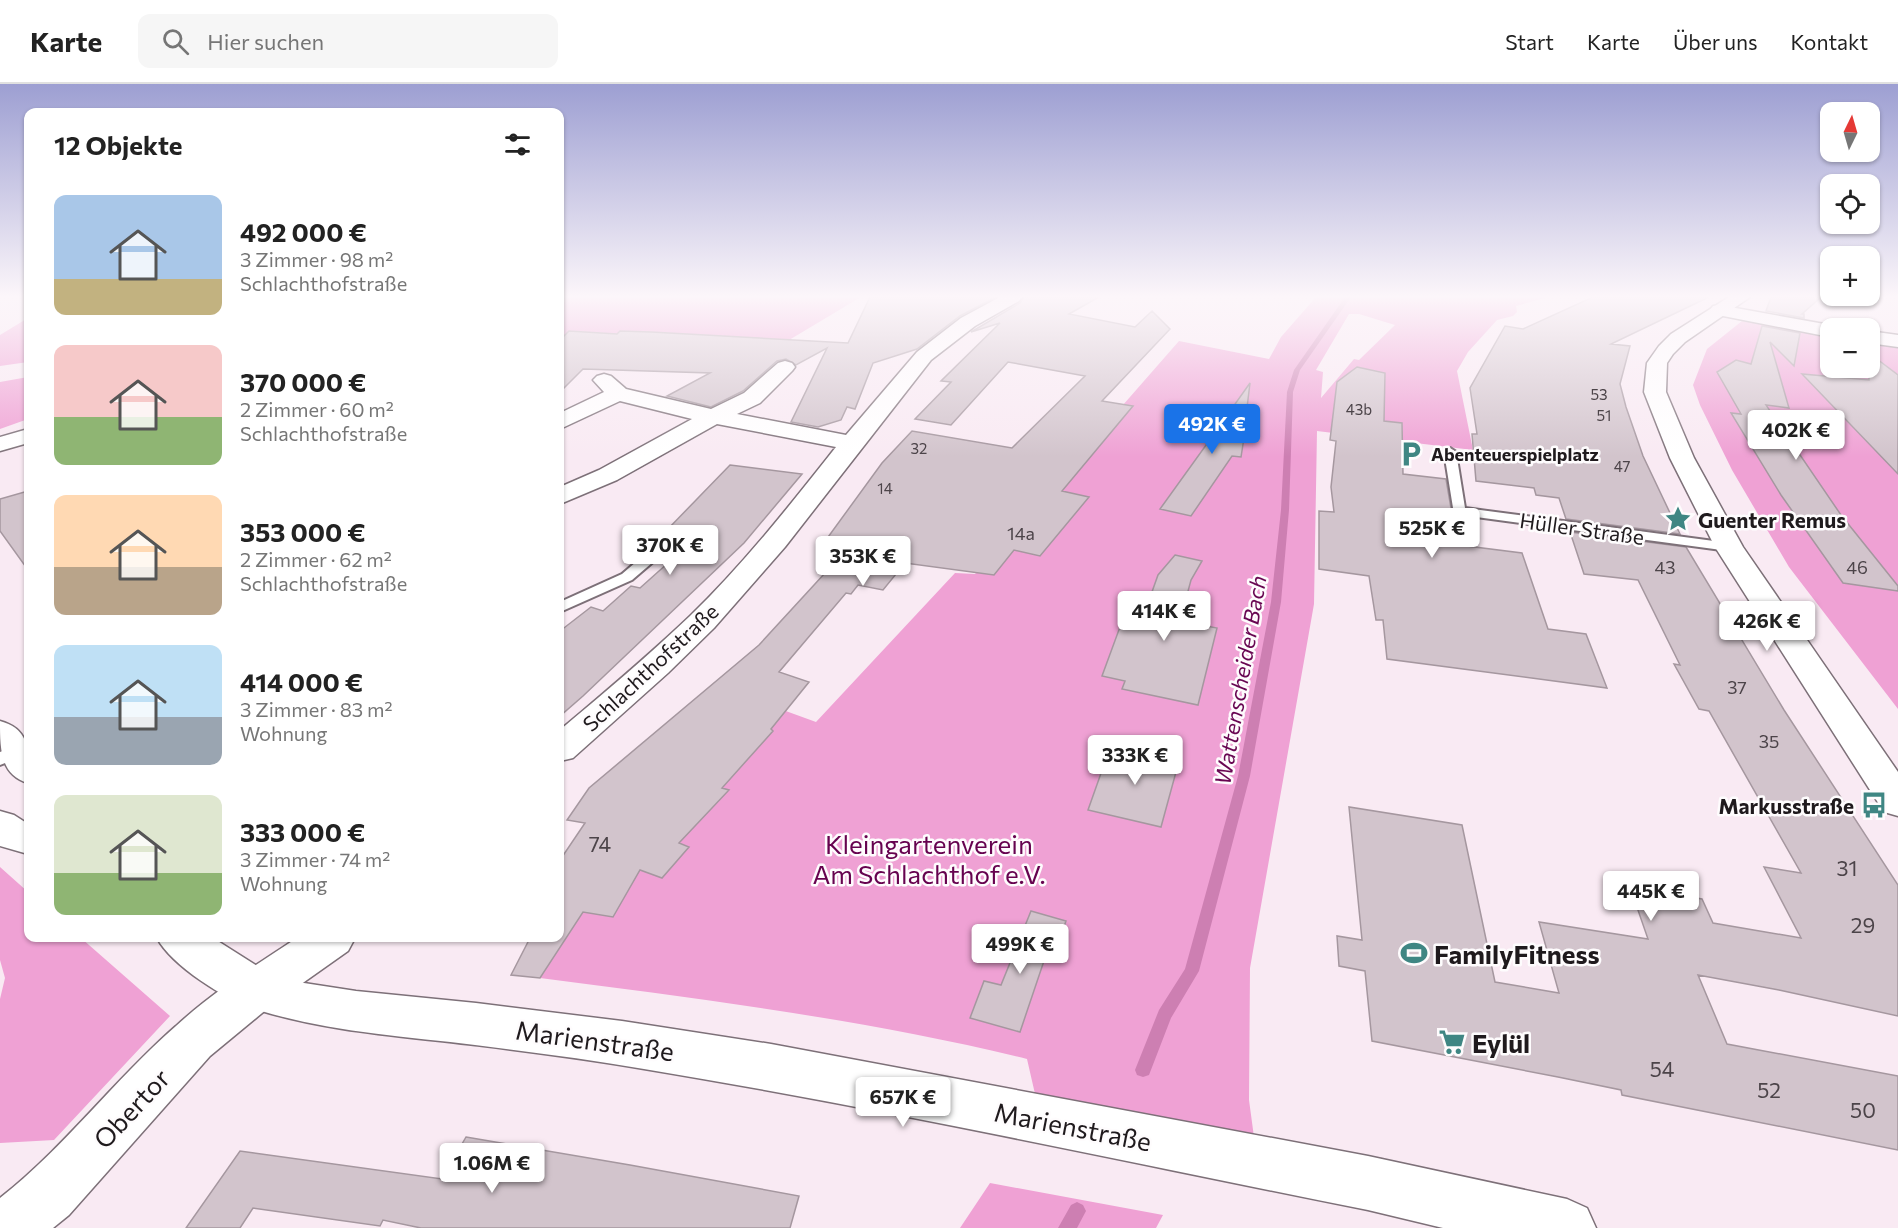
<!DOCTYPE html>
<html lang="de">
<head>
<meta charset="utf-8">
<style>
	body { margin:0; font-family:Commissioner,sans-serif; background:#f6f6f6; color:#222; height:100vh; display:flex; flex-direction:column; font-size:22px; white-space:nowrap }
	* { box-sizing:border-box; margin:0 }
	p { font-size:20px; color:#767676 }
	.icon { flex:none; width:33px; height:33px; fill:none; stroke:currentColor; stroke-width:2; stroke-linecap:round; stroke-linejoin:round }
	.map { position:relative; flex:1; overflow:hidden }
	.side { position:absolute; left:24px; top:24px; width:540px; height:834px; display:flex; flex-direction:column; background:#fff; border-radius:12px; box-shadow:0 2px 4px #0004 }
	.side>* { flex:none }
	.needle { width:39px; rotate:5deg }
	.tools { position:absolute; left:1820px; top:18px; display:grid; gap:12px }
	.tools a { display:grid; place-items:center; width:60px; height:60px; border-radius:12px; background:#fff; box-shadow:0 2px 4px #0004; font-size:30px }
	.price { position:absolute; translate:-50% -51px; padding:0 14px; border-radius:6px; background:#fff; color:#222; font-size:20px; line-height:39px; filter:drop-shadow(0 2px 3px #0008) }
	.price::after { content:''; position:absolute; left:50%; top:36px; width:18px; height:14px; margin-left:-9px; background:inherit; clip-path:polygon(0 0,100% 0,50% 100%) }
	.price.on { background:#1a73e8; color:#fff }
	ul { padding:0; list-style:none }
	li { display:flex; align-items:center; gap:18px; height:150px; padding:0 30px }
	li span { display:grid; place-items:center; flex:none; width:168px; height:120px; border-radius:12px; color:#555 }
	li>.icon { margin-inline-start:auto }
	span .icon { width:72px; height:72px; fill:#fffc; stroke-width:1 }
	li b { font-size:26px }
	h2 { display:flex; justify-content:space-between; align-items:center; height:72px; padding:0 30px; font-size:26px }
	header { display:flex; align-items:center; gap:36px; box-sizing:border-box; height:84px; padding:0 30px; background:#fff; border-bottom:2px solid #e0e0e0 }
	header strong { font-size:28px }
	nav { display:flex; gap:33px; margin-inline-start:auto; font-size:21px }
	.search { width:420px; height:54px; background:#f6f6f6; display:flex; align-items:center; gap:15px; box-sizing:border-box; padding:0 21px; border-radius:12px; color:#767676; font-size:22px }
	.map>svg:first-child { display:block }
</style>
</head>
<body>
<header>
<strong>Karte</strong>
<div class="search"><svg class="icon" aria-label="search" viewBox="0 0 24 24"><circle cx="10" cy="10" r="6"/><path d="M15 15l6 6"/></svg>Hier suchen</div>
<nav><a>Start</a><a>Karte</a><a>Über uns</a><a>Kontakt</a></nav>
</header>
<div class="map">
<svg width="1898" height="1144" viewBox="0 0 1898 1144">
	<rect width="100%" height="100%" fill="#f9eaf3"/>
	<path fill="#efa1d4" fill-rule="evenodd" d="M560,213H861L774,265L560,259Z
		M1316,213H1548L1516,222L1517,228L1513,232L1497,236L1468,268L1457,287L1473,366L1317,347L1314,520L1250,884L1249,1016L1256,1068L1038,1023L1027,975C869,936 702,915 540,894L583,828L772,622L816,638L955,489L975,490L1179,257L1269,275L1281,253ZM1349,230H1359L1395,241L1359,276L1354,275L1321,314L1323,288L1316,286Z
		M28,234V278L0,282V251Z
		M1742,237L1830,252V284H1869V259L1898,263V625L1789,483L1732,386L1700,321L1693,301L1707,265Z
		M28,293V335L0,345V298Z
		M0,783L28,808V854H81L170,932L54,1056L0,1059V915L5,894L0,876Z
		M990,1099L1163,1131L1156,1144H960Z"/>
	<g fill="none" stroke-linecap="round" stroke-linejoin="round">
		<path fill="#cd7fb2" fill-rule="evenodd" d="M1345,213H1351L1300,286L1293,308L1289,426L1281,518L1250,692L1199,887L1171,934L1149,991L1143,993L1137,991L1135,986L1159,926L1185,885L1238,692L1271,518L1281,426L1287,308L1294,286Z
			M1077,1118L1083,1121L1086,1127L1077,1144H1058L1071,1121Z"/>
	</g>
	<path fill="#d2c4cc" stroke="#a5979f" stroke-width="1.5" d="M870,213H996L960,232L917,265L873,279L855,325L847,323L841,336L818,343L791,338L827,264L796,281L786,275L777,277L743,307L711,323L667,312L710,289L583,285L560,308V256L569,247L617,250L620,247L651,248L848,259Z
		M1024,213H1099L1069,230L1135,243L1152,227L1170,245L1102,317L1133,322L1062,407L1089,413L1040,472L1014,466L994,491L905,479L883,506L858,501L851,510L846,509L779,588L809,598L771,645L773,647L722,704L729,706L679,759L689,763L662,794L640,786L613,833L583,828L540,894L511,891L530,854H560V776L585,739L567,736L589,704L759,561L848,464L823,460L882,379L912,347L1012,364L1085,292L1008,278L951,341L915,335L951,298L941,297L1000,239L971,248L1020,219Z
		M1593,213H1709L1611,260L1630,262L1620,300L1626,323L1643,372L1680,450L1566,435L1559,414L1536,411L1534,404L1476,397L1472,350H1477L1470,304L1505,242L1523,245Z
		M1771,213H1821L1802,230H1804V234L1766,227Z
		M1762,242L1800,249L1794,282L1770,258L1789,324L1766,321L1841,431L1898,502V507L1843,499L1781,411L1731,329L1741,330L1717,288L1736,276L1751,280Z
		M1869,269L1898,291V390L1802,290L1869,296Z
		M1357,283L1385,289L1384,337L1402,339L1403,390L1446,395L1452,430L1458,433L1467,462L1522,469L1548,545L1586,550L1607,604L1387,575L1383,536H1376L1369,492L1319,485V427L1334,428L1331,403L1336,357L1330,356L1337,298Z
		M1250,299L1246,332L1255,338L1244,354L1241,373L1232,372L1191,432L1160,425L1209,357L1195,354L1220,321L1233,323Z
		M730,381L802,390L744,459L583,612L560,632V547L591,523L603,527L631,502L640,504L697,453L685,451L683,447L676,445L665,448Z
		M28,407V486L0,447V415Z
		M1570,448L1686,463L1784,626L1898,801V932L1779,906L1698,891L1727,960L1898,992V1066L1622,1011L1621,1006L1558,993L1372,957L1365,887L1339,882L1337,852L1362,856L1349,723L1462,741L1495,898L1559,909L1539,838L1648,855L1630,803L1702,815L1713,839L1801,854L1764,783L1801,789L1709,627L1699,625L1674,580L1680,581L1638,496L1584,490Z
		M1175,471L1202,477L1191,496L1180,537L1217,544L1198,621L1122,605L1125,597L1102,592L1124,532L1142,536L1158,491Z
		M1111,661L1179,677L1161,743L1088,726Z
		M1031,827L1066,837L1054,870L1047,868L1020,948L970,934L984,897L1001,901Z
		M466,1053L630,1081L799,1112L790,1144H421L383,1136L380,1142L253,1124L240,1144H186L240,1067L442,1095Z"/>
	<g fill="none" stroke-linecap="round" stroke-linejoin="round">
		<g stroke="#7d7078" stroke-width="4">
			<path id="lane" d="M1450,364L1456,368L1465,424L1729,459L1736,463L1729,467L1454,430L1444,368Z
				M676,447L681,448L683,451L681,454L632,496L560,528V518L622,490L671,448Z
				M28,657V670L0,681V668Z"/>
		</g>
		<g stroke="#7d7078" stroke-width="3">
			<path id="street" d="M1000,213H1022L1019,217L975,242L931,276L785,463L714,544L668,589L573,674L560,677V646C604,609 648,572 690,532C744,480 790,421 836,363L717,340L617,396L560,420V403L599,386L692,335L620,317L560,345V329L604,308L593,296L597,292L604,290L611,292L626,305L711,325L744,309L778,279L785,277L792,279L795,283L792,287L760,319L737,330L846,351L917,268L961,234Z
				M1719,221L1830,241L1838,244H1830V253L1713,230L1710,226L1713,222Z
				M1869,247L1898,251V263L1869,259Z
				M28,345V359L0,367V353Z
				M297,854H355L348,867L273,920L210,972L69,1131L53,1144H0V1114C65,1063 114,996 176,942C213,908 256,881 297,854Z"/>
		</g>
		<g stroke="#7d7078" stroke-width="3">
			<path id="secondary" d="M1729,213H1750L1685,258L1673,270L1667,279L1666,308L1694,374L1743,463L1898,688V732L1884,728L1715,463L1670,374L1644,308L1647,279L1659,262L1671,250Z
				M0,637C33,646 28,671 28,699C0,691 0,664 0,637Z
				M0,727L14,731L28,740V770L0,762Z
				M157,854H213L268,889L304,899L356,907L476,919L622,937L771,960L1368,1072L1567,1115L1587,1124L1596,1144H1443L1368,1126C1127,1078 886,1025 644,985C588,975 531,968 475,961C402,952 329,948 258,926C227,917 172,882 157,854Z"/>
		</g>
		<use href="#lane" fill="#fff" fill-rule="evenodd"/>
		<use href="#street" fill="#fff" fill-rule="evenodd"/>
		<use href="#secondary" fill="#fff" fill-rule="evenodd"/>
	</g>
	<linearGradient id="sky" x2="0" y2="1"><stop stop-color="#9d9fd2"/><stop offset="0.57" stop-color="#fcf6fa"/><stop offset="1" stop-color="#fcf6fa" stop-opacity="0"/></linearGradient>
	<rect width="1898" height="373" fill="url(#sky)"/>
	<defs>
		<g id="parking-bare" transform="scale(2.07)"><path d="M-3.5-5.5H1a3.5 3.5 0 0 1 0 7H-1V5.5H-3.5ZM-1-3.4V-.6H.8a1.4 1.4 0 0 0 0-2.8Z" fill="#3f8683" stroke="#fefcfd" stroke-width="2.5" paint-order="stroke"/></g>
		<g id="sight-bare" transform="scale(2.07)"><path d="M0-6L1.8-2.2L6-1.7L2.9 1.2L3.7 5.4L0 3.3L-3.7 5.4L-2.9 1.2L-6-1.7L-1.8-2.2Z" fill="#3f8683" stroke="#fefcfd" stroke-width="2.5" paint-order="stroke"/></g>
		<g id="bus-bare" transform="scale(2.07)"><path d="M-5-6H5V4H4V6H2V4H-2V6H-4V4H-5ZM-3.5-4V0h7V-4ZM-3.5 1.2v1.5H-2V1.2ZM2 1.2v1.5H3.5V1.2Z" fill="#3f8683" stroke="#fefcfd" stroke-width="2.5" paint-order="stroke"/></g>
		<g id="stadium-bare" transform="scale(2.07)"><path d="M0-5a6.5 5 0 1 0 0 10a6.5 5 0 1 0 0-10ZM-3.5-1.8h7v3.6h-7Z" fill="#3f8683" stroke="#fefcfd" stroke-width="2.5" paint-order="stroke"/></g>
		<g id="supermarket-bare" transform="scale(2.07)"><path d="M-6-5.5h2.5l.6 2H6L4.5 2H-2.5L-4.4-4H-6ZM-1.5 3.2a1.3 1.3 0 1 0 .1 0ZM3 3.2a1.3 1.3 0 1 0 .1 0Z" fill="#3f8683" stroke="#fefcfd" stroke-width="2.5" paint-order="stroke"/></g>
	</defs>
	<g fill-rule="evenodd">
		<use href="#parking-bare" x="1411" y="370"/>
		<use href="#sight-bare" x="1678" y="435"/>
		<use href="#bus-bare" x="1874" y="721"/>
		<use href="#stadium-bare" x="1414" y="869"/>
		<use href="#supermarket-bare" x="1452" y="958"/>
	</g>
	<g text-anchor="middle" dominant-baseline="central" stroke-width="5" stroke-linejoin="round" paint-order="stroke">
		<g font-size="15" fill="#4c4449">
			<text x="1599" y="310">53</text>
			<text x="1359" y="325">43b</text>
			<text x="1604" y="331">51</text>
			<text x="919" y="364">32</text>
			<text x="1622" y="382">47</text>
			<text x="885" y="404">14</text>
		</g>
		<g font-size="18" font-weight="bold" fill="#1f1a1d" stroke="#fefcfd" text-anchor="start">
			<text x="1431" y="370">Abenteuerspielplatz</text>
		</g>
		<g font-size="18" fill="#4c4449">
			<text x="1021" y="449">14a</text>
			<text x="1665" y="483">43</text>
			<text x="1857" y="483">46</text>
			<text x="1737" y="603">37</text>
			<text x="1769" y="657">35</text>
		</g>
		<g font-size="21" font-weight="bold" fill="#1f1a1d" stroke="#fefcfd" text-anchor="start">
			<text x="1698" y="435">Guenter Remus</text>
			<text x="1854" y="721" text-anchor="end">Markusstraße</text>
		</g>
		<g font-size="21" fill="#1f1a1d" stroke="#fefcfd">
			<text transform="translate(1582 444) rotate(8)">Hüller Straße</text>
			<text transform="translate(650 583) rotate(-43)">Schlachthofstraße</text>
		</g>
		<g font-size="21" fill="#4c4449">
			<text x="600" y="759">74</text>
			<text x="1847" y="783">31</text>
			<text x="1863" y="840">29</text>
			<text x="1662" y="984">54</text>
			<text x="1769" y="1005">52</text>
			<text x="1863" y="1025">50</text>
		</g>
		<g font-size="22" font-style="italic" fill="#680652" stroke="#fefcfd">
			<text transform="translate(1240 596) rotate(-80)">Wattenscheider Bach</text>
		</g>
		<g font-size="26" fill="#66024f" stroke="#fefcfd">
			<text x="929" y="759">Kleingartenverein<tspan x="929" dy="30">Am Schlachthof e.V.</tspan></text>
		</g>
		<g font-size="26" font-weight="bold" fill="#1f1a1d" stroke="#fefcfd" text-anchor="start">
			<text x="1434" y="869">FamilyFitness</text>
			<text x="1472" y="958">Eylül</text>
		</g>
		<g font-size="26" fill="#1f1a1d" stroke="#fefcfd">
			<text transform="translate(595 956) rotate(8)">Marienstraße</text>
			<text transform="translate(131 1024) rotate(-47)">Obertor</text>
			<text transform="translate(1073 1042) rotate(11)">Marienstraße</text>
		</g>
	</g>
</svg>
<div class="tools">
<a><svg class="needle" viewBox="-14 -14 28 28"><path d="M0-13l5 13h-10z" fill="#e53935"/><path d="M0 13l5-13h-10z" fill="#767676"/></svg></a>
<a><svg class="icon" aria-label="locate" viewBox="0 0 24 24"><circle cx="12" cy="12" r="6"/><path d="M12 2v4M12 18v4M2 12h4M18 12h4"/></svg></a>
<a>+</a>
<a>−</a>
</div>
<b class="price on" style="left:1212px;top:371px">492K €</b>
<b class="price" style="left:1796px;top:377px">402K €</b>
<b class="price" style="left:1432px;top:475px">525K €</b>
<b class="price" style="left:670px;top:492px">370K €</b>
<b class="price" style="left:863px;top:503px">353K €</b>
<b class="price" style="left:1164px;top:558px">414K €</b>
<b class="price" style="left:1767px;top:568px">426K €</b>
<b class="price" style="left:1135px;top:702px">333K €</b>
<b class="price" style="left:1651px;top:838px">445K €</b>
<b class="price" style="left:1020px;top:891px">499K €</b>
<b class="price" style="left:903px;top:1044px">657K €</b>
<b class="price" style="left:492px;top:1110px">1.06M €</b>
<section class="side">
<h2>12 Objekte<svg class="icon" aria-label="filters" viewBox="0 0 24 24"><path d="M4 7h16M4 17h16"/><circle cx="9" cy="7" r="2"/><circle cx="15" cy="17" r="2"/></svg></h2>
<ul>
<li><span style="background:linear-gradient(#a9c7e8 70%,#c2b280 0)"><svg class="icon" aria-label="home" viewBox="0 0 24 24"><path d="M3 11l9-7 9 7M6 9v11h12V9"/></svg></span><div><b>492 000 €</b><p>3 Zimmer · 98 m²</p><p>Schlachthofstraße</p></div></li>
<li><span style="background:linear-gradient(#f6c9c9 60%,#8fb573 0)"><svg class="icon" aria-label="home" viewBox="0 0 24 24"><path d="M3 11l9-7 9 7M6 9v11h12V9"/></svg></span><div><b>370 000 €</b><p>2 Zimmer · 60 m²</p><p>Schlachthofstraße</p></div></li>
<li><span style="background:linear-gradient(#ffd9b3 60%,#b9a48a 0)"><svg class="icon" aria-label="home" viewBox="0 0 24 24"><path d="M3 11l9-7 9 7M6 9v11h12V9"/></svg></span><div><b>353 000 €</b><p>2 Zimmer · 62 m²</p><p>Schlachthofstraße</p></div></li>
<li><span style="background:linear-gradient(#bfe0f5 60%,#9aa5b1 0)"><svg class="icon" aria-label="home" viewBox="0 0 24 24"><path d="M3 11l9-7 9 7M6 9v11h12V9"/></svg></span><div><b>414 000 €</b><p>3 Zimmer · 83 m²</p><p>Wohnung</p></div></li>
<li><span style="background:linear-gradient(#dfe7d0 65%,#8fb573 0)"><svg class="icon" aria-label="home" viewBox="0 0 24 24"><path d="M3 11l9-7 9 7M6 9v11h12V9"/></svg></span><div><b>333 000 €</b><p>3 Zimmer · 74 m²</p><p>Wohnung</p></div></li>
</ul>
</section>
</div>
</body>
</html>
